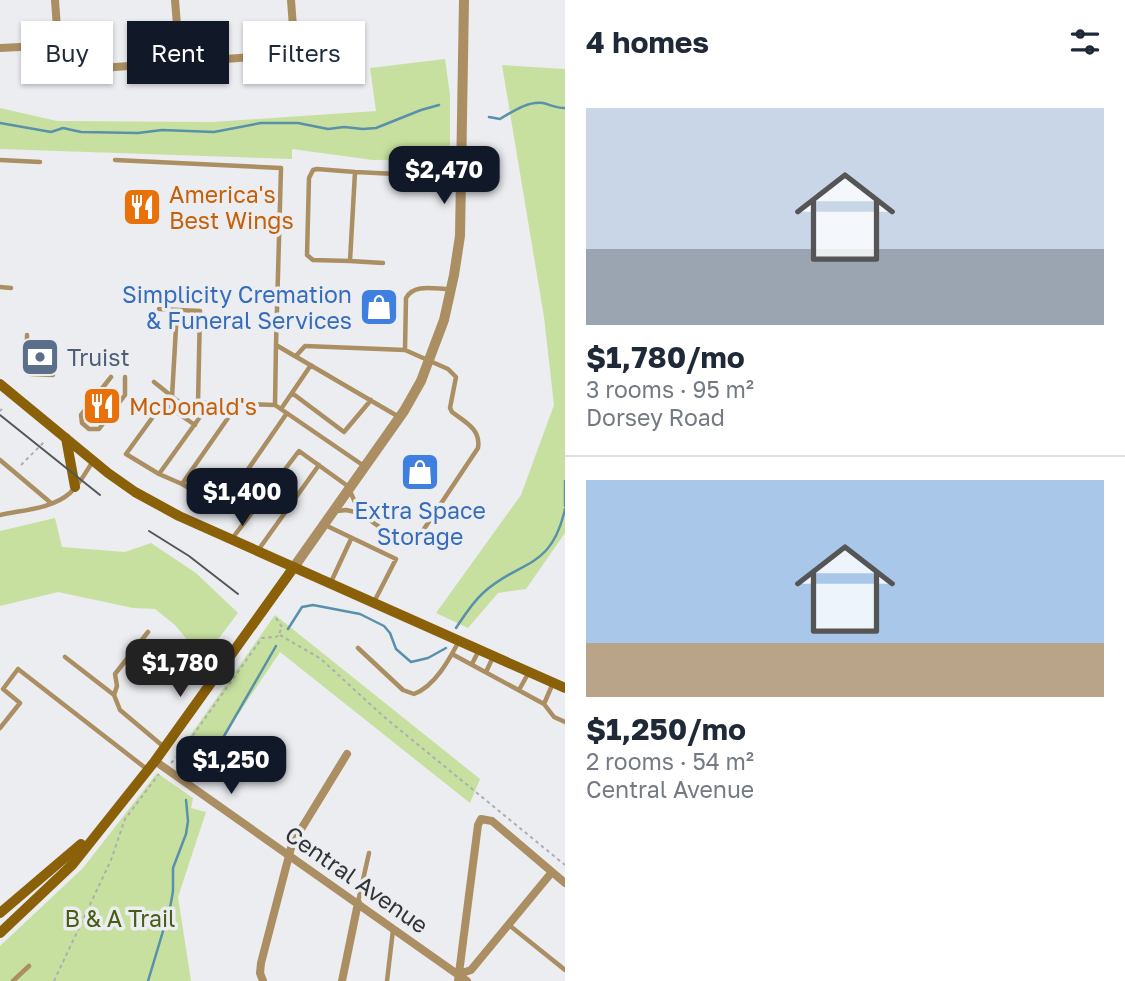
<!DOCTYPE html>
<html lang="en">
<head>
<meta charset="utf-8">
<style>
	body { margin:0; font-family:"Golos Text",sans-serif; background:#f6f6f7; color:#1f2937; height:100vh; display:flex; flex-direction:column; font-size:26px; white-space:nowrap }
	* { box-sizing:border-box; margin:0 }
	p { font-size:23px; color:#747a83 }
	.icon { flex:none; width:38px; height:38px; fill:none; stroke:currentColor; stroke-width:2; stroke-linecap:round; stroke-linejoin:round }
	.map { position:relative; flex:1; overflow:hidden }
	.side { display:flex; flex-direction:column; background:#fff; width:560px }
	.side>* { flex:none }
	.guide { position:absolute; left:21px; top:21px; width:438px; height:63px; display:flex; gap:14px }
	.price { position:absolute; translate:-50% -60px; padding:0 16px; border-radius:14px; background:#111827; color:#fff; font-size:23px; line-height:46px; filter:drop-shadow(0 2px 4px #0008) }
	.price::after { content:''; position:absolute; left:50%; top:42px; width:21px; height:16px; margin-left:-10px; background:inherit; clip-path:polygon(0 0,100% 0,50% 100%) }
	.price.on { background:#222; color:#fff }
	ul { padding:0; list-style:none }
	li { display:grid; align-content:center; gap:14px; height:371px; padding:0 21px }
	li+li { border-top:2px solid #e0e1e3 }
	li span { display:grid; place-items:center; height:217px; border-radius:0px; color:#555 }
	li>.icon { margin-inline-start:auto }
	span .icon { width:126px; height:126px; fill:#fffc; stroke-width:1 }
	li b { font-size:30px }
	h2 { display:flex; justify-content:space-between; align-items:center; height:84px; padding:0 21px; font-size:30px }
	.pill { padding:0 24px; border-radius:0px; background:#fff; box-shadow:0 2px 5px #0004; font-size:24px; line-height:63px }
	.pill.on { background:#111827; color:#fff }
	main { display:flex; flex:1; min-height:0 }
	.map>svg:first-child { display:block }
</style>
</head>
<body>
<main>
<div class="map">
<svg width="565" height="981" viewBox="0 0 565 981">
	<rect width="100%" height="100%" fill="#ebedf1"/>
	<path fill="#c7e09f" d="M445,59L450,95V159L373,160L292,149V159L0,149V108L57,121L212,122L376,111L370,68Z
		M502,65L565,69V533L526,589L498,593L468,628L436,613L521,495L554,405L544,317Z
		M55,518L62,547L125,552L151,543L196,573L238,613L206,655L193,647L175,625L155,609L133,608L58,592L0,606V531Z
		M275,615L480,779L470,803L280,652L197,776L188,770L201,750L187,740Z
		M157,773L193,798L191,808L206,812L178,897L191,981H0V946L83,868Z"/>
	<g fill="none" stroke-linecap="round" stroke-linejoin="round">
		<path stroke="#5990ab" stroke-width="2.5" d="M489,117L500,119C512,112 527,101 543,103C551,105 556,108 565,108
			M0,123L51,132L63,128L81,132L138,133L162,130L214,132L261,123H298L328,129L344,127L363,129L376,128L421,110L439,105
			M565,481V506
			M456,628C464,616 472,603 483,593C520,559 551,571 565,509
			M288,629L302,607L313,605L360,614L384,626L390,633L396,649L411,662L428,658L446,648
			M197,776L204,770L227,731L276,646
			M148,981L170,908L173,891V868L186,834L188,821L186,800"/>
		<path stroke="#acaeb1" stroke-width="2" stroke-dasharray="3.5 3.5" stroke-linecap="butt" d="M0,411L2,409
			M21,465L44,442
			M276,618L282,627L279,634
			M280,635L321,659L383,716L565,865
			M171,763L179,755L262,638L276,637L279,635
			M54,981L111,860L125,819L159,774"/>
		<path stroke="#ab8e62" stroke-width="4.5" d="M0,160L40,162
			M115,160L281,168L276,345
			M350,261L313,260L307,255L309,178L313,170L317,169L355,172
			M383,263L350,261L355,172L459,177
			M0,287L11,288
			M159,309L200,311L198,403
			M27,341V335
			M405,350L406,298C414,283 435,289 450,289
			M27,353L28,372L32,374L53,375
			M296,356L305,346L405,350L448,369L456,377L450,408L452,412C465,422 481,429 478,448L420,535C398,546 378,525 360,513
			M111,377L81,415L82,423L89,429H99L125,395V377
			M154,382L179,402
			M292,393L344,432L371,400
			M172,397L177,310
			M210,403L159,474L126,454L163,403L173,410L179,402L275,405L364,466
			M237,405L182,484L222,507L287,413
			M275,405L276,345L399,417
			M281,409L311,365
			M173,410L195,425
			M0,460L51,503
			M159,474L182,484
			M337,511L346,510L360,513L349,489
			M0,515C22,510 52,509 70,493C79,485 86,472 93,461
			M325,525L396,559L374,602
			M231,540L299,451L349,487
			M259,549L319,465
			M331,582L351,539
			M358,648L403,690L414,694C435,686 449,660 459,641
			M452,654L544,704L554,717L565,722
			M65,657L114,695L120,710L164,747
			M472,664L479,650
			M486,672L493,657
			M519,690L529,672
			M114,695L117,686L115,674L148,632
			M544,704L553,683
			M0,728L20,703L3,689L18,669L148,770
			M358,902L369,853
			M509,925L565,970
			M13,981L29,966
			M387,981L393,930"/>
		<path stroke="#ab8e62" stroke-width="8" d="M55,0L60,71L361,49
			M175,0L180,64
			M291,0L295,54
			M0,48L58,45
			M155,761L467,981
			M459,974L471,970L552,872
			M263,981L260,973L261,963L292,844L347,754
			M342,981L358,903
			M458,981L478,825L481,819L492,821L565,883"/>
		<path stroke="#ab8e62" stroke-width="10" d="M294,567L404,411L421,381L444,320L454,275L460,236L464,0"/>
		<path stroke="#8a6009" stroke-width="10" d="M0,384L108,473L135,492L179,516L565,688
			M66,438L75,487
			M0,913L81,844
			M0,933L73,864L155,761L294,567"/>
		<path stroke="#545557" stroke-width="2" d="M0,415L100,495
			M149,531L189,556L238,594"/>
	</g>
	<defs>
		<g id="restaurant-square" transform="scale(2.0125)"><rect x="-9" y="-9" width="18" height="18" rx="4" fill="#e8710a" stroke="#ebedf1"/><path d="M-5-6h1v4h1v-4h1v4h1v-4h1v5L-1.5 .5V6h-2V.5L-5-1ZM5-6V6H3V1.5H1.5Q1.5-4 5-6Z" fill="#fff"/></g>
		<g id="shop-square" transform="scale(2.0125)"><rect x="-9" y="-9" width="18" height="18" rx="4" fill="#3f7fe0" stroke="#ebedf1"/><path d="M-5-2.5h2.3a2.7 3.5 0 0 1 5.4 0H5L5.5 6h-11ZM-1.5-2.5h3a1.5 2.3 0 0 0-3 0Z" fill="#fff"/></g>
		<g id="bank-square" transform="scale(2.0125)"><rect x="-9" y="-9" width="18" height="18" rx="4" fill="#5c6f8a" stroke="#ebedf1"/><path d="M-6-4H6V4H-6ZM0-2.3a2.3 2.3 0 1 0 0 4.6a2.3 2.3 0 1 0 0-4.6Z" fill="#fff"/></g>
	</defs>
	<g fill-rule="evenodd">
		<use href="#restaurant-square" x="142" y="207"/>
		<use href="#shop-square" x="379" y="307"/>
		<use href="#bank-square" x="40" y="357"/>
		<use href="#restaurant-square" x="102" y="406"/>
		<use href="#shop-square" x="420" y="472"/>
	</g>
	<g text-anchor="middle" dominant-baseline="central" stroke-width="7" stroke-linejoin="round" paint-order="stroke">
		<g font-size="23" fill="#c56008" stroke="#ebedf1" text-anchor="start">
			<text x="169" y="194">America's<tspan x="169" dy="26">Best Wings</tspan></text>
			<text x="129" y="406">McDonald's</text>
		</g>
		<g font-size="23" fill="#366cbe" stroke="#ebedf1" text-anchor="end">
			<text x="352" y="294">Simplicity Cremation<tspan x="352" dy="26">&amp; Funeral Services</tspan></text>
			<text x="420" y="510" text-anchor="middle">Extra Space<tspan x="420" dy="26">Storage</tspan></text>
		</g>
		<g font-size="23" fill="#4e5e75" stroke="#ebedf1" text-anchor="start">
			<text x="67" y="357">Truist</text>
		</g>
		<g font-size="23" fill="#333435" stroke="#ebedf1">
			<text transform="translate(357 879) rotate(35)">Central Avenue</text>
		</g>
		<g font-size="23" fill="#475d15" stroke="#ebedf1">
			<text x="120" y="918">B &amp; A Trail</text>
		</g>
	</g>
</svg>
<b class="price" style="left:444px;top:206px">$2,470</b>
<b class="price" style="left:242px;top:528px">$1,400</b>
<b class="price on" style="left:180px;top:699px">$1,780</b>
<b class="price" style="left:231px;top:796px">$1,250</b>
<div class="guide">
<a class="pill">Buy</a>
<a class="pill on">Rent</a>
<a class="pill">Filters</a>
</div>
</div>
<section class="side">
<h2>4 homes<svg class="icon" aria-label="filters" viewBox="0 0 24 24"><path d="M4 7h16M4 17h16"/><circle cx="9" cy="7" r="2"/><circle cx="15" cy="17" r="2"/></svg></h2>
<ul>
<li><span style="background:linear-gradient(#c9d6e8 65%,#9aa5b1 0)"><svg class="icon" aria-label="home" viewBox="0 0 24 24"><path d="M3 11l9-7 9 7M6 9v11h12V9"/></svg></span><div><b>$1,780/mo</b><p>3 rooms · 95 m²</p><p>Dorsey Road</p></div></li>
<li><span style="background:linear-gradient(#a9c7e8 75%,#b9a48a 0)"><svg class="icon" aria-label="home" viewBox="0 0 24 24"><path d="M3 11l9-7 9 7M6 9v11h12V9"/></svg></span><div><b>$1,250/mo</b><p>2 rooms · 54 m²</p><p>Central Avenue</p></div></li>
</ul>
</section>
</main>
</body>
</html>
